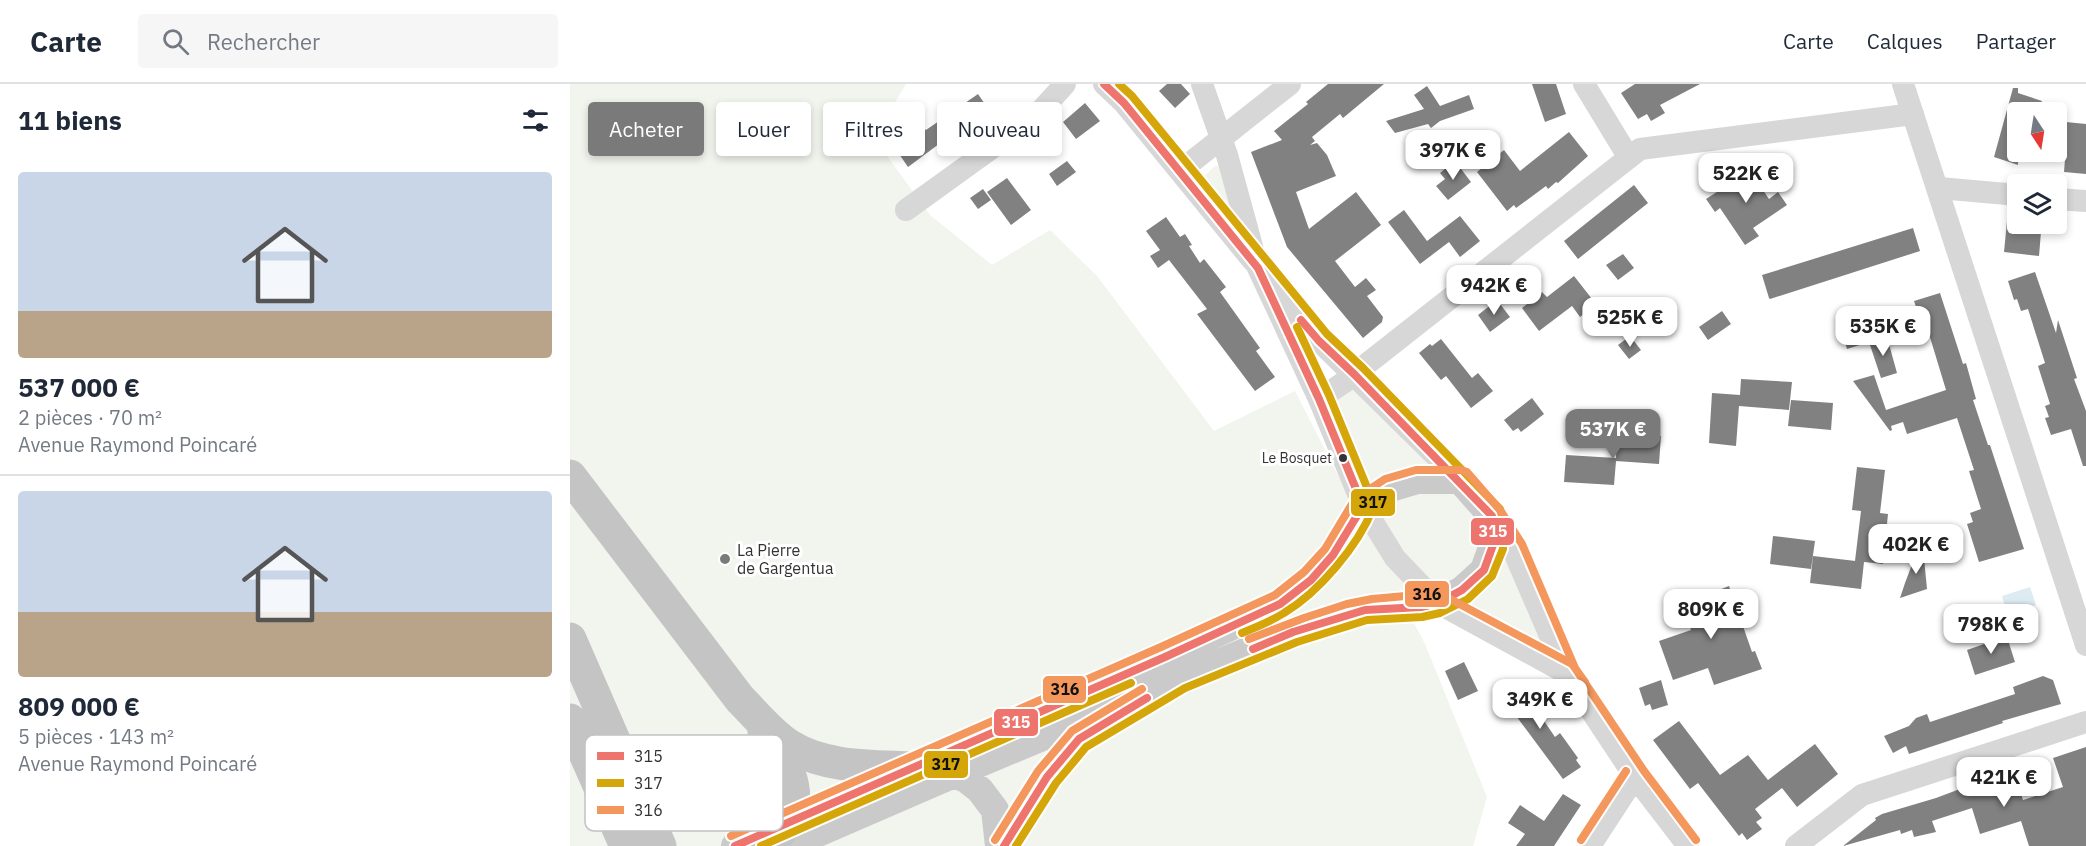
<!DOCTYPE html>
<html lang="fr">
<head>
<meta charset="utf-8">
<style>
	body { margin:0; font-family:"IBM Plex Sans",sans-serif; background:#f6f6f7; color:#1f2937; height:100vh; display:flex; flex-direction:column; font-size:22px; white-space:nowrap }
	* { box-sizing:border-box; margin:0 }
	p { font-size:20px; color:#747a83 }
	.icon { flex:none; width:33px; height:33px; fill:none; stroke:currentColor; stroke-width:2; stroke-linecap:round; stroke-linejoin:round }
	.map { position:relative; flex:1; overflow:hidden }
	.sheet { display:flex; flex-direction:column; background:#fff; width:570px }
	.sheet>* { flex:none }
	.hud { position:absolute; left:18px; top:18px; width:570px; height:54px; display:flex; gap:12px }
	.needle { width:39px; rotate:168deg }
	.controls { position:absolute; left:1437px; top:18px; display:grid; gap:12px }
	.controls a { display:grid; place-items:center; width:60px; height:60px; border-radius:6px; background:#fff; box-shadow:0 3px 9px #0003; font-size:30px }
	.price { position:absolute; translate:-50% -51px; padding:0 14px; border-radius:12px; background:#fff; color:#222; font-size:20px; line-height:39px; filter:drop-shadow(0 2px 3px #0008) }
	.price::after { content:''; position:absolute; left:50%; top:36px; width:18px; height:14px; margin-left:-9px; background:inherit; clip-path:polygon(0 0,100% 0,50% 100%) }
	.price.on { background:#7a7a7a; color:#fff }
	ul { padding:0; list-style:none }
	li { display:grid; align-content:center; gap:12px; height:318px; padding:0 18px }
	li+li { border-top:2px solid #e0e1e3 }
	li span { display:grid; place-items:center; height:186px; border-radius:6px; color:#555 }
	li>.icon { margin-inline-start:auto }
	span .icon { width:108px; height:108px; fill:#fffc; stroke-width:1 }
	li b { font-size:26px }
	h2 { display:flex; justify-content:space-between; align-items:center; height:72px; padding:0 18px; font-size:26px }
	.chip { padding:0 21px; border-radius:6px; background:#fff; box-shadow:0 3px 9px #0003; font-size:21px; line-height:54px }
	.chip.on { background:#7a7a7a; color:#fff }
	header { display:flex; align-items:center; gap:36px; box-sizing:border-box; height:84px; padding:0 30px; background:#fff; border-bottom:2px solid #e0e1e3 }
	header strong { font-size:28px }
	nav { display:flex; gap:33px; margin-inline-start:auto; font-size:21px }
	.search { width:420px; height:54px; background:#f6f6f7; display:flex; align-items:center; gap:15px; box-sizing:border-box; padding:0 21px; border-radius:6px; color:#747a83; font-size:22px }
	main { display:flex; flex:1; min-height:0 }
	.map>svg:first-child { display:block }
</style>
</head>
<body>
<header>
<strong>Carte</strong>
<div class="search"><svg class="icon" aria-label="search" viewBox="0 0 24 24"><circle cx="10" cy="10" r="6"/><path d="M15 15l6 6"/></svg>Rechercher</div>
<nav><a>Carte</a><a>Calques</a><a>Partager</a></nav>
</header>
<main>
<section class="sheet">
<h2>11 biens<svg class="icon" aria-label="filters" viewBox="0 0 24 24"><path d="M4 7h16M4 17h16"/><circle cx="9" cy="7" r="2"/><circle cx="15" cy="17" r="2"/></svg></h2>
<ul>
<li><span style="background:linear-gradient(#c9d6e8 75%,#b9a48a 0)"><svg class="icon" aria-label="home" viewBox="0 0 24 24"><path d="M3 11l9-7 9 7M6 9v11h12V9"/></svg></span><div><b>537 000 €</b><p>2 pièces · 70 m²</p><p>Avenue Raymond Poincaré</p></div></li>
<li><span style="background:linear-gradient(#c9d6e8 65%,#b9a48a 0)"><svg class="icon" aria-label="home" viewBox="0 0 24 24"><path d="M3 11l9-7 9 7M6 9v11h12V9"/></svg></span><div><b>809 000 €</b><p>5 pièces · 143 m²</p><p>Avenue Raymond Poincaré</p></div></li>
</ul>
</section>
<div class="map">
<svg width="1516" height="762" viewBox="0 0 1516 762">
	<rect width="100%" height="100%" fill="#fff"/>
	<path fill="#f1f5ed" d="M0,0H336L304,54L360,131L422,181L480,146L527,192L644,347L725,307L796,446L842,506L839,510L830,512L855,560L917,713L903,762H0Z
		M645,82L651,83L666,142L630,96Z
		M782,302L862,383L804,401L793,397L760,317Z
		M886,409L909,433L911,470L871,506L844,484L808,427L831,410Z
		M928,472L936,473L980,568L892,522Z"/>
	<path fill="#ddebf3" d="M1460,503L1466,521L1437,530L1432,512Z"/>
	<path fill="#818181" d="M597,0H611L620,10L605,24L589,7Z
		M758,0H814L773,34L770,30L742,53L745,57L740,61L747,59L757,71L766,92L726,108L739,145L786,108L811,141L765,177L785,203L796,194L806,206L797,212L813,233L812,238L793,254L717,163L681,68L712,56L704,47L738,20L736,18Z
		M962,0H986L996,30L975,38Z
		M1065,0H1130L1090,21L1095,29L1081,37L1077,30L1068,35L1051,9Z
		M857,2L870,22L899,11L904,25L870,37L861,44L858,40L825,49L816,37L854,25L844,11Z
		M1443,4H1448V9L1472,17L1469,28H1448V81L1424,73Z
		M408,10L421,29L413,35L414,37L378,63L373,57L338,83L325,64L353,43L356,46Z
		M515,19L530,37L506,55L493,38Z
		M1486,37L1516,40V90L1494,88L1495,75L1488,74L1490,56L1486,55Z
		M999,48L1018,72L988,99L986,98L978,105L976,102L946,124L944,121L937,127L907,88L934,66L950,87Z
		M497,77L506,88L487,102L479,90Z
		M885,77L901,98L878,116L866,102L875,95L870,89Z
		M1174,78L1199,115L1208,108L1217,121L1183,144L1189,152L1175,161L1150,124L1145,128L1136,115L1167,95L1161,86Z
		M437,94L461,126L441,141L417,108Z
		M1064,101L1078,119L1008,175L994,157Z
		M413,105L421,116L408,125L400,114Z
		M834,126L857,157L890,132L910,157L890,173L879,158L850,180L818,138Z
		M596,133L610,153L615,150L622,161L619,162L630,179L634,175L656,203L650,208L690,264L686,267L705,293L685,307L627,230L637,225L599,176L588,184L580,172L590,166L576,147Z
		M1437,137L1462,140V147L1471,148L1469,172L1434,168Z
		M1343,144L1350,167L1200,215L1199,214L1192,191Z
		M1053,170L1064,184L1048,196L1036,181Z
		M1465,188L1486,249L1488,236L1507,294L1504,295L1516,327V382H1513L1501,345L1481,351L1475,334L1479,333L1475,322L1480,320L1468,282L1475,279L1458,225L1451,227L1447,215L1444,216L1438,197Z
		M1004,192L1026,220L1010,233L1002,222L969,247L952,224L972,208L977,213Z
		M1370,209L1393,280L1396,279L1406,315L1403,316L1418,361H1420L1454,465L1409,478L1397,440L1403,438L1400,429L1411,425L1399,387L1404,386L1387,334L1337,350L1333,338L1321,342L1322,346L1320,347L1283,297L1304,291L1316,326L1376,306L1356,240L1352,241L1344,217Z
		M927,216L940,233L920,248L908,231Z
		M1152,227L1161,240L1138,256L1129,243Z
		M1292,235L1299,258L1277,265L1270,241Z
		M1060,252L1071,266L1059,275L1048,261Z
		M1317,253L1327,289L1311,294L1299,258Z
		M871,255L902,294L908,289L923,307L901,324L876,292L871,296L849,269L860,260L862,262Z
		M1171,295L1222,298L1219,326L1169,322L1166,362L1139,359L1142,309L1170,311Z
		M962,314L974,330L951,348L948,344L943,347L934,336Z
		M1221,316L1263,319L1261,346L1218,342Z
		M1047,349L1091,352L1089,380L1046,377L1044,401L994,398L996,371L1046,374Z
		M1287,383L1315,386L1310,429L1318,430L1313,480L1285,477L1291,427L1282,426Z
		M1203,452L1245,457L1241,485L1200,480Z
		M1352,454L1357,505L1330,514L1335,499Z
		M1243,472L1294,478L1291,505L1240,499Z
		M1159,502L1182,568L1185,567L1192,585L1144,601L1138,584L1103,596L1089,557L1121,546L1110,515L1135,507L1136,511Z
		M1436,550L1445,578L1405,591L1397,566L1423,557L1422,555Z
		M894,578L908,607L888,616L875,587Z
		M1473,592L1483,596L1491,620L1432,637L1433,639L1339,670L1336,662L1323,669L1314,652L1339,642L1346,634L1357,630L1360,638L1445,610L1443,603Z
		M947,595L969,623L966,625L985,653L990,649L1008,674L1006,676L1011,683L993,695L929,609Z
		M1091,596L1098,621L1082,626L1080,620L1075,622L1069,604Z
		M1109,637L1150,691L1178,671L1198,696L1245,660L1268,690L1227,723L1212,704L1185,725L1192,734L1186,738L1192,745L1177,756L1172,749L1169,752L1128,699L1120,705L1083,656Z
		M1516,663V762H1459L1451,737L1410,750L1402,724L1362,737L1366,748L1344,753L1342,746L1331,750L1330,746L1273,762L1306,736L1305,734L1312,730L1366,714L1443,685L1453,716L1493,703L1483,674Z
		M993,710L1011,721L984,762H946L955,750L938,739L950,721L974,737Z"/>
	<g fill="none" stroke-linecap="round" stroke-linejoin="round">
		<path stroke="#d7d7d7" stroke-width="22" d="M534,0L554,19L683,177
			M632,0L657,71L688,184L749,315L793,422L825,474L868,519L996,589
			M1014,0L1059,74
			M1333,0L1516,561
			M610,87L720,0
			M1369,104L1448,111
			M1486,115L1516,117
			M336,126L465,33L495,0
			M708,207L749,257L890,396
			M749,315L785,291L793,283L1070,65L1343,30
			M922,432L943,466L996,589L1065,693L1118,762
			M1020,762L1065,693
			M1226,762L1292,711L1516,638"/>
		<path stroke="#cacaca" stroke-width="28" d="M370,688L384,690L396,695L410,706L425,726L429,762
			M165,762L473,625L595,573L710,520L741,496L763,471L793,422L820,404L847,396H890L922,432L923,461L914,486L892,506L868,519L851,523L795,526L723,548L384,690L218,762
			M434,762L477,693L509,655L534,640"/>
		<path stroke="#c4c4c4" stroke-width="33" d="M0,392L170,615C186,631 201,650 220,662C255,684 303,682 342,684
			M0,555L90,762
			M0,636L56,762
			M194,648C213,673 233,703 219,735C214,745 205,754 198,762"/>
		<g stroke="#fff" stroke-width="12">
			<path id="bus-1" d="M683,565L723,548L795,526L851,523L868,519L892,506L914,486L923,461L922,432L785,291L749,257L731,236
				M165,762L595,573L710,520L741,496L763,471L793,422L749,315L688,184L554,19L534,0
				M434,762L477,693L509,655L577,614"/>
		</g>
		<g stroke="#fff" stroke-width="12">
			<path id="bus-2" d="M672,549C686,543 700,538 714,529C749,508 788,462 803,424V418L759,311L727,243
				M191,762L561,599
				M446,762L486,699L516,663L615,604L727,558L797,536L852,533L870,529L898,515L922,492L933,465L932,432L930,425L793,284L757,250L562,12L549,0"/>
		</g>
		<g stroke="#fff" stroke-width="12">
			<path id="bus-3" d="M679,555L734,534L777,520L802,515L869,509L1002,580L1015,598
				M161,752L591,563L705,511L734,488L755,465L785,415L815,395L846,386H891L897,388L930,426L952,460L1005,584L1074,687L1126,756
				M425,756L468,687L502,647L572,605
				M1011,756L1056,687"/>
		</g>
		<use href="#bus-1" stroke="#ee756d" stroke-width="8"/>
		<use href="#bus-2" stroke="#d5a60a" stroke-width="8"/>
		<use href="#bus-3" stroke="#f3975d" stroke-width="8"/>
	</g>
	<circle fill="#333" stroke="#fff" stroke-width="2" cx="773" cy="374" r="5"/>
	<circle fill="#7a7a7a" stroke="#fff" stroke-width="2" cx="155" cy="475" r="6"/>
	<g text-anchor="middle" dominant-baseline="central" stroke-width="6" stroke-linejoin="round" paint-order="stroke">
		<g font-size="14" fill="#333" stroke="#fff" text-anchor="end">
			<text x="762" y="374">Le Bosquet</text>
		</g>
		<g font-size="16" fill="#333" stroke="#fff" text-anchor="start">
			<text x="167" y="466">La Pierre<tspan x="167" dy="18">de Gargentua</tspan></text>
		</g>
	</g>
	<rect x="15" y="651" width="198" height="96" rx="9" fill="#fff" stroke="#c2c2c2" stroke-width="1.5"/>
	<rect x="27" y="668" width="27" height="8" fill="#ee756d"/>
	<rect x="27" y="695" width="27" height="8" fill="#d5a60a"/>
	<rect x="27" y="722" width="27" height="8" fill="#f3975d"/>
	<g font-size="16" fill="#333">
		<text x="64" y="678">315</text>
		<text x="64" y="705">317</text>
		<text x="64" y="732">316</text>
	</g>
	<g stroke="#fff" stroke-width="2">
		<rect x="780" y="404" width="46" height="29" rx="6" fill="#d5a60a"/>
		<rect x="900" y="433" width="45" height="29" rx="6" fill="#ee756d"/>
		<rect x="834" y="496" width="46" height="28" rx="6" fill="#f3975d"/>
		<rect x="472" y="591" width="45" height="29" rx="6" fill="#f3975d"/>
		<rect x="423" y="624" width="46" height="29" rx="6" fill="#ee756d"/>
		<rect x="353" y="666" width="46" height="29" rx="6" fill="#d5a60a"/>
	</g>
	<g font-size="16" text-anchor="middle" font-weight="bold" fill="#fff">
		<text x="923" y="453">315</text>
		<text x="446" y="644">315</text>
	</g>
	<g font-size="16" text-anchor="middle" font-weight="bold" fill="#111">
		<text x="803" y="424">317</text>
		<text x="857" y="516">316</text>
		<text x="495" y="611">316</text>
		<text x="376" y="686">317</text>
	</g>
</svg>
<div class="controls">
<a><svg class="needle" viewBox="-14 -14 28 28"><path d="M0-13l5 13h-10z" fill="#e53935"/><path d="M0 13l5-13h-10z" fill="#747a83"/></svg></a>
<a><svg class="icon" aria-label="layers" viewBox="0 0 24 24"><path d="M12 4l9 5-9 5-9-5zM3 14l9 5 9-5"/></svg></a>
</div>
<b class="price" style="left:883px;top:97px">397K €</b>
<b class="price" style="left:1176px;top:120px">522K €</b>
<b class="price" style="left:924px;top:232px">942K €</b>
<b class="price" style="left:1060px;top:264px">525K €</b>
<b class="price" style="left:1313px;top:273px">535K €</b>
<b class="price on" style="left:1043px;top:376px">537K €</b>
<b class="price" style="left:1346px;top:491px">402K €</b>
<b class="price" style="left:1141px;top:556px">809K €</b>
<b class="price" style="left:1421px;top:571px">798K €</b>
<b class="price" style="left:970px;top:646px">349K €</b>
<b class="price" style="left:1434px;top:724px">421K €</b>
<div class="hud">
<a class="chip on">Acheter</a>
<a class="chip">Louer</a>
<a class="chip">Filtres</a>
<a class="chip">Nouveau</a>
</div>
</div>
</main>
</body>
</html>
